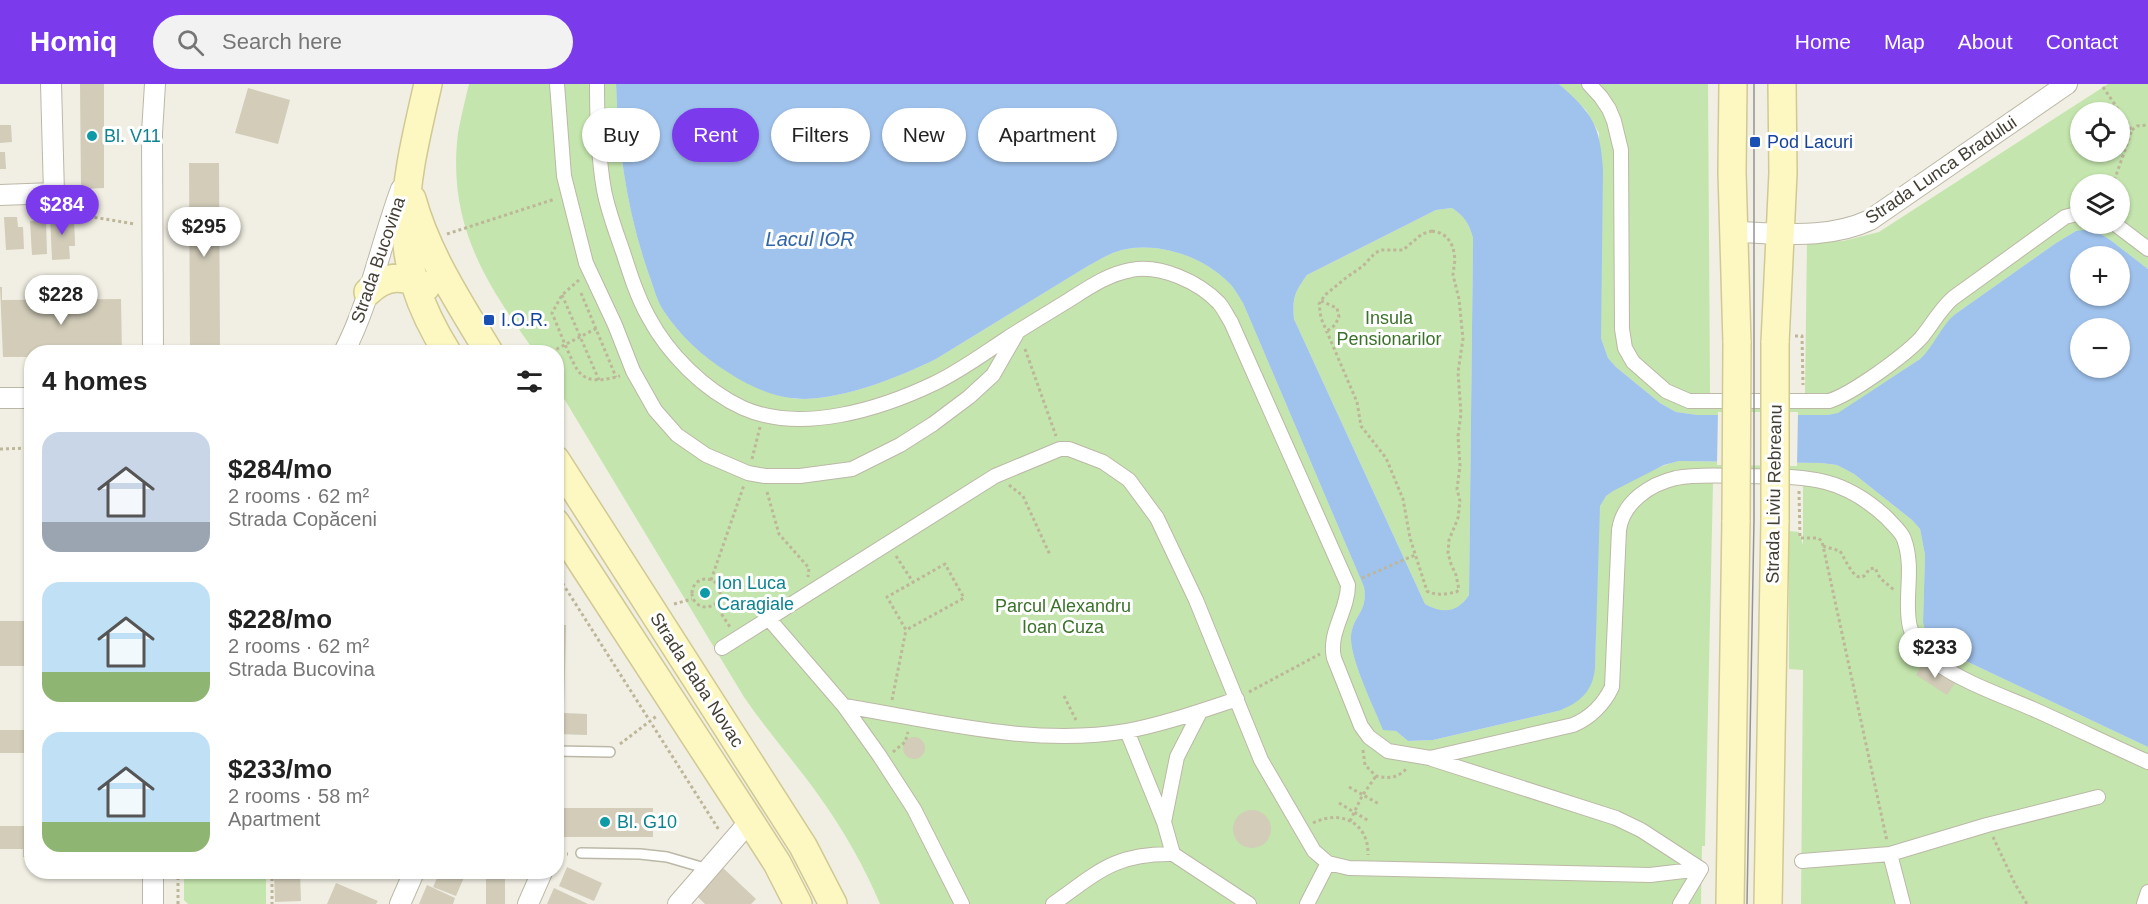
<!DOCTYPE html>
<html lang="en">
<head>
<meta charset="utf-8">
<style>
	body { margin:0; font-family:Arial,sans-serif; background:#f2f2f2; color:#222; height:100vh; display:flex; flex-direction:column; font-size:22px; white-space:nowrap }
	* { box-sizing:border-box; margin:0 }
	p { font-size:20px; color:#767676 }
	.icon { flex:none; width:33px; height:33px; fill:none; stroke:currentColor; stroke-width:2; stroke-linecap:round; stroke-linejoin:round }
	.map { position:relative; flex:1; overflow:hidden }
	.side { position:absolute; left:24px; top:261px; width:540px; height:534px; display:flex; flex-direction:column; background:#fff; border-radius:24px; box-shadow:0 2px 4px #0004 }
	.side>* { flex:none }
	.hud { position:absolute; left:582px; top:24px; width:570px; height:54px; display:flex; gap:12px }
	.controls { position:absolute; left:2070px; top:18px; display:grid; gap:12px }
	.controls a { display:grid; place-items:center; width:60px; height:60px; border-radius:50%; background:#fff; box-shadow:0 2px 4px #0004; font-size:30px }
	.price { position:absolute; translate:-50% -51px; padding:0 14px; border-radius:21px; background:#fff; color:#222; font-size:20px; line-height:39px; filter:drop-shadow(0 2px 3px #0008) }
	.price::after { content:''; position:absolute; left:50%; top:36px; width:18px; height:14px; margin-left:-9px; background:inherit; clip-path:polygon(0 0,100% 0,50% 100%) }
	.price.selected { background:#7c3aed; color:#fff }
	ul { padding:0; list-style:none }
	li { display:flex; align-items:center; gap:18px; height:150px; padding:0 18px }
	li span { display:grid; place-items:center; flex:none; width:168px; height:120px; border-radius:18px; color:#555 }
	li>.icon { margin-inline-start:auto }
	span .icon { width:72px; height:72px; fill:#fffc; stroke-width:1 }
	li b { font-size:26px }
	h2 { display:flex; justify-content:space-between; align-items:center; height:72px; padding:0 18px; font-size:26px }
	.pill { padding:0 21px; border-radius:27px; background:#fff; box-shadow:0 2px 4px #0004; font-size:21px; line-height:54px }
	.pill.selected { background:#7c3aed; color:#fff }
	header { display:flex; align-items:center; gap:36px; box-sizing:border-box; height:84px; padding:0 30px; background:#7c3aed; color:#fff }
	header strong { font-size:28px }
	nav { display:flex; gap:33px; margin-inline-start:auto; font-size:21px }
	.search { width:420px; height:54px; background:#f2f2f2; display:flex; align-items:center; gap:15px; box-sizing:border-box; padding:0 21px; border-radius:33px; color:#767676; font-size:22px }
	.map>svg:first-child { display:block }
</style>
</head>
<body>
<header>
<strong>Homiq</strong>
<div class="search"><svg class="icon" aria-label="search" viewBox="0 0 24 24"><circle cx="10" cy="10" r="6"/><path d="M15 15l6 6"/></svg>Search here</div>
<nav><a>Home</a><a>Map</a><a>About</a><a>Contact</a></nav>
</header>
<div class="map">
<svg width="2148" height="820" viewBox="0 0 2148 820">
	<rect width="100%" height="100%" fill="#f1efe3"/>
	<path fill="#c4e5ad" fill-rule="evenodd" d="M469,0H616C618,64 627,127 648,188C653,201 656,215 663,226C682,255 708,277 737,293C759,305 780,315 805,315C846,314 900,293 936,275L1088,182C1099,176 1110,169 1122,166C1158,157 1205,173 1230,200C1235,205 1239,213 1243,219L1364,503C1368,528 1354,530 1351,551C1349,574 1374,623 1383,645L1396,647L1408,657L1433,656L1558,627L1595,584L1598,431C1599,425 1600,418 1605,413C1616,402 1663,380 1679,377L1821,379L1837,381L1854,390L1912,436L1920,445L1925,471L1923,538L1949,569L2148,663V820H1801L1803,586L1789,585V447L1799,448L1803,461V399H1713L1705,762H1702L1701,820H880C864,782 843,745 819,712C795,678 767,647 744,613L557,303L556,268H535C485,198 447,140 458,49C461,33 465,16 469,0Z
		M1559,0H1708L1710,309H1805L1807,158L1843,157L1879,148L2108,0H2148V185L2109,155L2097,148L2076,147L2056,159L1954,231L1928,267L1920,275L1838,330L1828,331H1698L1676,328L1660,319L1616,283L1608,274L1601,254L1599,49L1586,26ZM2080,28H2120V68H2080ZM2080,100H2120V140H2080Z
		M1452,124C1464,132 1469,139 1473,154L1469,511C1456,530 1444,531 1425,520L1294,235C1292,213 1295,208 1307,191L1436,126Z
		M184,788H266V820H188L184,816Z"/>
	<path fill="#a0c3ed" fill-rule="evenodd" d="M616,0H1559C1593,30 1600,41 1603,85L1601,254L1608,274L1616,283L1660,319L1676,328L1698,331H1828L1838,329L1920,275C1934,262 1940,244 1954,231L2056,159L2076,147L2084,146L2097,148L2109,155L2148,185V663L1949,569L1934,559L1926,549L1923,538L1925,471L1920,445L1912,436L1854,390L1837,381L1821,379L1679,377L1664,381L1613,407L1606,412L1600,422L1595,584C1593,607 1580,619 1558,627L1433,656L1408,657L1396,647L1383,646C1374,623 1349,574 1351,551C1354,530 1368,528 1364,503L1243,219C1239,213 1235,205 1230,200C1205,173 1158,157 1122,166C1110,169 1099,176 1088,182L936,275C900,293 846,314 805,315C778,315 752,304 729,289C703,273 680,252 663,226C656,215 653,201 648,188C627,127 618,64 616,0ZM1452,124C1464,132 1469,139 1473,154L1469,511C1457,529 1443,530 1425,520L1294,235C1292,213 1295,208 1307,191L1436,126ZM2080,172H2120V212H2080ZM2080,244H2120V284H2080Z"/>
	<path fill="#f1efe3" d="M1718,328H1798L1797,382L1717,381Z"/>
	<path fill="#d2ccb9" d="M80,0H104V104L81,105Z
		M248,4L290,16L278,60L235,49Z
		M0,41H11L12,58L0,59Z
		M0,68H5L6,85H0Z
		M189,79H219L220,268H190Z
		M74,131L75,162H69L70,175L52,176L50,132Z
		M4,133H17L18,143H23L24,165L6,166Z
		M46,136L47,170L32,171L30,137Z
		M0,203H2V216L121,215L122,268H32V273H3Z
		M0,537H32V582H0Z
		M556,541H566L564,629L587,630V651L556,650Z
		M1923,579L1955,599L1947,611L1916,591Z
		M0,646H32V773H23V765H0V742H25L26,669H0Z
		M903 664a11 11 0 1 1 22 0a11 11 0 1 1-22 0Z
		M556,724H653V753H556Z
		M1233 745a19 19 0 1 1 38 0a19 19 0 1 1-38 0Z
		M567,783L602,799L594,817L559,802Z
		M722,783L756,815L751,820H705L696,811Z
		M274,788H300L301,817L275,818Z
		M440,788H476L474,795L465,791L456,812L433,803Z
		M486,788H505V820H486Z
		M336,799L378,817L376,820H327Z
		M427,801L455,814L453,820H419Z
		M554,804L588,820H547Z"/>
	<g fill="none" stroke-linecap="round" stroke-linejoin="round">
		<g stroke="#bcb8a7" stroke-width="12">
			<path id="service" d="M556,667L610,668
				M581,769L640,770L667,773L708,785"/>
		</g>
		<g stroke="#bcb8a7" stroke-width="16">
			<path id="pedestrian" d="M557,0L564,92L586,179L615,241L633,287L655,326L677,351L706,371L748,389L765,392H800L852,385L900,361L933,340L969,313L993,291L1016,251
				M597,0C597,35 598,72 604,106C608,127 616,148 623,168C630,190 637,212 648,232C668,270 704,306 743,324C801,350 881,325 935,299C960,287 983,270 1006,255C1026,242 1048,229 1069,216C1088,204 1108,190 1131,186C1160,180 1199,198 1219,219C1224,225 1227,232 1231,238L1348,501C1348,527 1328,548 1334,574L1361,642L1369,653L1388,667L1430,674L1573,641C1590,634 1604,620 1612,603L1619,446C1623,418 1650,400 1676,394C1698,390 1722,392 1744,392C1804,393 1840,390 1887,434C1893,441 1901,447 1904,455C1920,499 1888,543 1934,577C1960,597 2003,612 2033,625C2071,642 2110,661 2148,678
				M1589,0L1601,13L1609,25L1614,37L1621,66L1622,245L1625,264L1633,278L1666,307L1689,317H1829C1852,310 1904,272 1921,254C1932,241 1940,225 1953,214L2065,133L2080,129
				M2115,140L2148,165
				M769,535L844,622L879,671L914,725L962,820
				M722,564L995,392L1060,365H1069L1103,378L1129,396L1157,434L1196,516L1261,676L1314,767L1328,779L1349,784L1650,791L1701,785
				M844,622C937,637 1033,663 1127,647C1164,640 1201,627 1237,615
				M1127,647L1164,738L1173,770
				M1432,675L1616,734L1641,746L1701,785
				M1164,738L1177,673L1200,628
				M1890,770L1903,820
				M1802,777L1890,770L1987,741L2098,713
				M1053,820C1098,788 1115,769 1173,770L1249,820
				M1307,820L1328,779
				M1680,820L1701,785
				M2144,820L2148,808"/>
		</g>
		<g stroke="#bcb8a7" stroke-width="22">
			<path id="minor" d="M0,111L54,109L51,0
				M1734,148C1780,149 1827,156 1870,136L2067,0
				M153,268L152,49L155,0
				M344,268C370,218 381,159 401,105
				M0,314H32
				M153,820V788
				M400,820L414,788
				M528,820L542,788
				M678,820L750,737"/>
		</g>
		<g stroke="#d0c994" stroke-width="30">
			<path id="secondary" d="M428,0C404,105 386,171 447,268
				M1733,0L1732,88L1737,259
				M412,115C427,170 460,220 489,268
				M368,208C386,190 405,191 426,203
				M1775,259L1783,89L1782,0
				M556,376L803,762L833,820
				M556,439L750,737L777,779L798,820
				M1730,820L1736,436
				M1768,820L1775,436"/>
		</g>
		<path stroke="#bdb698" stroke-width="3" stroke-dasharray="3 3" stroke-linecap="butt" d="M2103,3L2132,46L2113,100
			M2132,46L2137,42L2148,41
			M69,118L92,133L135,140
			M1432,147L1440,149L1447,153L1453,163L1455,175L1453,191L1459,215L1463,255L1458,288L1461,330L1458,352L1460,382L1457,405L1460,417L1458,434L1449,456L1448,469L1451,480L1456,491L1459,506L1456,508C1447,510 1435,512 1427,507L1410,454L1403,415L1386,374L1361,342L1357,318L1321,234L1319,220L1325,211L1347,193L1363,182L1375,169L1381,166H1403L1422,150Z
			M447,150L555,115
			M579,196L562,211L552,229C557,240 573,283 580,289C590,300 608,295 620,292
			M581,209L616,293
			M562,211L599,296
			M1321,217L1337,224L1339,233L1335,241L1326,248
			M1795,252H1802L1803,301
			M1025,265L1056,352
			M551,268L597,244
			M0,365L32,364
			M752,375L760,343
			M1009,401L1023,412L1050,471
			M1799,407L1800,454H1818L1822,457L1887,757
			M767,408L779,450L809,484L808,493
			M1823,462L1840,467C1846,476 1858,508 1869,485L1875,484L1880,494L1894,506
			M896,472L913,498
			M556,489L719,746
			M1362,494L1415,471
			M692 509a14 14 0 1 1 28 0a14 14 0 1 1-28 0Z
			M711,496L744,401
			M674,520L692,515
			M715,520L730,543
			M1249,608L1320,570
			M1064,612L1076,636
			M892,616L906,546L887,513L945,480L964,514L906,546
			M620,660L658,631
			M1363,666L1365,681L1376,692C1389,695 1398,694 1407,684
			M893,668L905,658L908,648
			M1349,703L1379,720
			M1339,719L1369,737
			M1350,737L1362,712L1376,692
			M1313,739C1341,725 1369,739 1368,771
			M1993,753L2015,800L2027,820
			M556,774L563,770H568
			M272,788V820
			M178,820V788"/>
		<use href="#service" stroke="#fff" stroke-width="9"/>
		<use href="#pedestrian" stroke="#fff" stroke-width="14"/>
		<use href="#minor" stroke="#fff" stroke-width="20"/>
		<use href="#secondary" stroke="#fdf7c2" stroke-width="27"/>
		<path stroke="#939393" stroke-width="1.5" d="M1747,820L1754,436V0"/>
		<g stroke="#d0c994" stroke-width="30" stroke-linecap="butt">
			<path id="secondary-bridge" d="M1736,436L1737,259
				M1775,436V259"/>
		</g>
		<use href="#secondary-bridge" stroke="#fdf7c2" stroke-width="27"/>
	</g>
	<g fill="#0f9aa8" stroke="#fff" stroke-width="2">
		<circle cx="92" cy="52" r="6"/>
		<circle cx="705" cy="509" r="6"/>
		<circle cx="605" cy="738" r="6"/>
	</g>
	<g fill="#1a4fb4" stroke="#fff" stroke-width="2">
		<rect x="1749" y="52" width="12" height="12" rx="3"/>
		<rect x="483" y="230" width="12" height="12" rx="3"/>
	</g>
	<g text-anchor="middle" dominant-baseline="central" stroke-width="6" stroke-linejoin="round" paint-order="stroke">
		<g font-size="18" fill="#0d838f" stroke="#fff" text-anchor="start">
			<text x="104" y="52">Bl. V11</text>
			<text x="717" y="499">Ion Luca<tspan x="717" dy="21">Caragiale</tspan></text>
			<text x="617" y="738">Bl. G10</text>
		</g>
		<g font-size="18" fill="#164399" stroke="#fff" text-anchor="start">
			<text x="1767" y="58">Pod Lacuri</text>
			<text x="501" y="236">I.O.R.</text>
		</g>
		<g font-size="18" fill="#433f34" stroke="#fff">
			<text transform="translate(1941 86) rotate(-34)">Strada Lunca Bradului</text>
			<text transform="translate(378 176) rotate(-71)">Strada Bucovina</text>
			<text transform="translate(1774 410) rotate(-89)">Strada Liviu Rebreanu</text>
			<text transform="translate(697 596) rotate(57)">Strada Baba Novac</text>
		</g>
		<g font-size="18" fill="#3b722a" stroke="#fff">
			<text x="1389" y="234">Insula<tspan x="1389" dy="21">Pensionarilor</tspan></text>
			<text x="1063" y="522">Parcul Alexandru<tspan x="1063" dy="21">Ioan Cuza</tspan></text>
		</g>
		<g font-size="20" font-style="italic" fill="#3166aa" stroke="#fff">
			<text x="810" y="155">Lacul IOR</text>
		</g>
	</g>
</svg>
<div class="controls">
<a><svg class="icon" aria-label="locate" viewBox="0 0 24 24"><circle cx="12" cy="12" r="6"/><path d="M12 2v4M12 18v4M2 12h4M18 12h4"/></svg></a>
<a><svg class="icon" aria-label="layers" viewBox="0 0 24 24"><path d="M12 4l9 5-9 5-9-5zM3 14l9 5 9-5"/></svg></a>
<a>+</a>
<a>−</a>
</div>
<b class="price selected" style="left:62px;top:152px">$284</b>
<b class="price" style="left:204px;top:174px">$295</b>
<b class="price" style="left:61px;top:242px">$228</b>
<b class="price" style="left:1935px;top:595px">$233</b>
<div class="hud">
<a class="pill">Buy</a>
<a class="pill selected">Rent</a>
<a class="pill">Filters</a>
<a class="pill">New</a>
<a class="pill">Apartment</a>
</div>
<section class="side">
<h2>4 homes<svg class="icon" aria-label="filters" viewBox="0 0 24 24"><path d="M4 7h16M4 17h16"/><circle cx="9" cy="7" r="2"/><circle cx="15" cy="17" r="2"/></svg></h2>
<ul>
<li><span style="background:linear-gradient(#c9d6e8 75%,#9aa5b1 0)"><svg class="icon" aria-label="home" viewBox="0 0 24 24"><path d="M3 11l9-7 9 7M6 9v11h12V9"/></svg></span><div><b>$284/mo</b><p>2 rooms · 62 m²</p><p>Strada Copăceni</p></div></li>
<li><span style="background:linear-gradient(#bfe0f5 75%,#8fb573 0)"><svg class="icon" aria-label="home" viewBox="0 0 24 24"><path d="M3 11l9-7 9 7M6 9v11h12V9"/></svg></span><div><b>$228/mo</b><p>2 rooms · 62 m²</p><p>Strada Bucovina</p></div></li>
<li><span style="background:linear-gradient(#bfe0f5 75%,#8fb573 0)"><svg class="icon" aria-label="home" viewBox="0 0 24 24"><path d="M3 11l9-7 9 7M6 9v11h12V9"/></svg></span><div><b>$233/mo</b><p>2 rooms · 58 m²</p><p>Apartment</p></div></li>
</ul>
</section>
</div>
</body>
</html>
